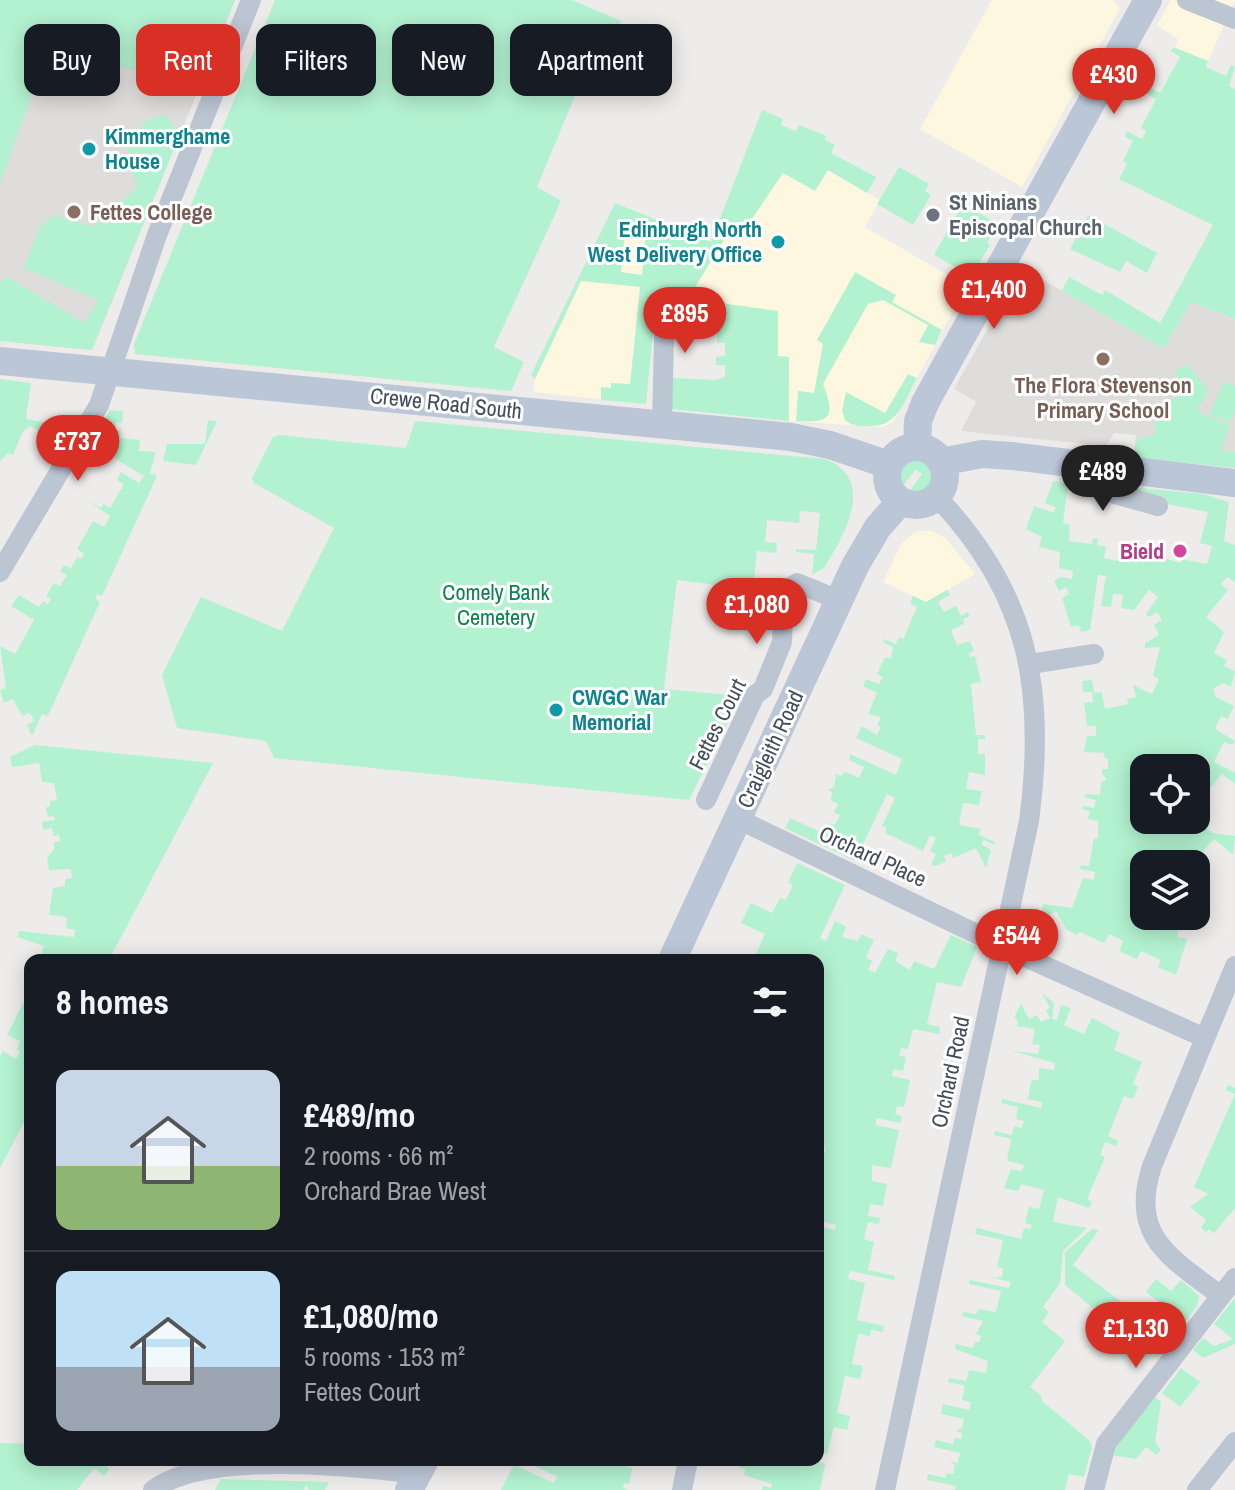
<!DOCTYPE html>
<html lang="en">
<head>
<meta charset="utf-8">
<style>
	body { margin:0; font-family:"Archivo Narrow",sans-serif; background:#20242c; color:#f1f3f6; height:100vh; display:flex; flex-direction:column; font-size:30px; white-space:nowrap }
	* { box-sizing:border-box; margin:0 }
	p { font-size:26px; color:#9ea1a6 }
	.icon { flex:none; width:44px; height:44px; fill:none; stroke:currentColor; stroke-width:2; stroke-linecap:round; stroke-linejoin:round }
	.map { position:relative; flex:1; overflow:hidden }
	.drawer { position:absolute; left:24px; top:954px; width:800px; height:512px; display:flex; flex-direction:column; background:#171b24; border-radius:16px; box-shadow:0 4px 20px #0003 }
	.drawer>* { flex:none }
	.hud { position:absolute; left:24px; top:24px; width:800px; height:72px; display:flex; gap:16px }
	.controls { position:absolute; left:1130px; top:754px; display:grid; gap:16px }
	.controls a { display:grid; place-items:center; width:80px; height:80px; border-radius:16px; background:#171b24; box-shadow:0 4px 20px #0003; font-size:40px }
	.price { position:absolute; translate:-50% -68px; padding:0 18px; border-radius:28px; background:#d93025; color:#fff; font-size:26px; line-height:52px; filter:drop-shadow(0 2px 4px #0008) }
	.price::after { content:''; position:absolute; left:50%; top:48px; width:24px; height:18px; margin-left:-12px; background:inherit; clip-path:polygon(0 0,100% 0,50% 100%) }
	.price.on { background:#222; color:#fff }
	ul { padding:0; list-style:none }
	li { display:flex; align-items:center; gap:24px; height:200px; padding:0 32px }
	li+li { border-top:2px solid #363941 }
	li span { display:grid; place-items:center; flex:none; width:224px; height:160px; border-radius:16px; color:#555 }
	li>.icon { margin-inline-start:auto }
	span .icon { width:96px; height:96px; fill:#fffc; stroke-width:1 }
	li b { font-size:34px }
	h2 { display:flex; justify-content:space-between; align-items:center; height:96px; padding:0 32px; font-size:34px }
	.tag { padding:0 28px; border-radius:16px; background:#171b24; box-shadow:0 4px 20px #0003; font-size:28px; line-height:72px }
	.tag.on { background:#d93025; color:#fff }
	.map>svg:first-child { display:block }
</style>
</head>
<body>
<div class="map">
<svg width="1235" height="1490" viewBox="0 0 1235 1490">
	<rect width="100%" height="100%" fill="#eeebeb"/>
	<path fill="#fdf7e0" d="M992,0H1112L1120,8L1022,187L920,129Z
		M1171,0H1235L1208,61L1175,48L1178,39L1157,25Z
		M795,151L880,200L865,227L967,286L893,422L882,427L789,421V357H778V311L688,299L670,305L654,323L646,404L533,392L535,379L609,221L693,265Z
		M917,531H932L945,538L975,574L926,602L883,582L901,544Z"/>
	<path fill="#dfdcdc" d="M0,0H235L92,350L0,341Z
		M1022,268L1164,349L1191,302L1235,319V468L1134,457L1136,435L1114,433L1106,446L961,431L976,402L954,389Z"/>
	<path fill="#b3f2d0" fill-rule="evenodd" d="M0,0H235L201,83H165L52,39L0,183Z
		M275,0H572L621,21L590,96L577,91L537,187L561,201L494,347L524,362L511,391L135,354L134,344Z
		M1173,47L1208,61L1206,67L1226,76L1231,65L1235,67L1229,86L1235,89V319L1191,302L1164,349L1062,291L1069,277L1102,295L1105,290L1160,323L1213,225L1119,179L1127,164L1123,161L1133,141L1124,136L1127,131L1142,139L1146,131L1141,128L1156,99L1147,94L1150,88L1160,93L1180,57L1171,51Z
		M762,110L783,119L781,125L796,131L799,125L826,136L825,140L835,145L831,153L876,177L867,193L828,170L815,191L783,173L745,229L734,223L688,299L670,305L654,323L646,404L601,400V387L611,388V383L630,384L640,287L581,281L535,379L531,375L615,203L711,242ZM625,230L645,240L642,275L621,272Z
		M166,115L179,136L92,350L0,341V281L7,277L84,323L98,300L23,268L40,227L54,215L94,227L137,187L126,144L147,120Z
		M899,167L929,184L925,191L931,195L913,225L877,204Z
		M963,204L1000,225L987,242L990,245L972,276L934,255Z
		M1088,215L1157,253L1147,273L1126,261L1120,272L1070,249Z
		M855,272L896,295L892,302L942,330L935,345L919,342L928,325L883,300L868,304L823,384C836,418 831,423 796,421L798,391L814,393L823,344L817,340Z
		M691,299L778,311V356L789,357V421L671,409L673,378L715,380L725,377V365H716V357L725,356V343H717V323L691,322Z
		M1187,365L1209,390L1196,411L1230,426L1220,451H1235V468L1134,457L1136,440L1156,434L1155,418L1159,406L1179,395L1176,370Z
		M908,374L917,378C904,402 897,428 868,426C859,426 852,426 845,420L842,411L846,392L885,413Z
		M0,379L31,383L26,419L70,427L61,443L30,426L23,431L13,455L8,453L0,461Z
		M1225,381L1235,386V411L1230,423L1209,414Z
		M110,410L123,411L122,423L116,422L115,430L121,431L120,438L140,440L139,451L156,452L150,473L157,476L102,596L98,594L95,598L100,602L48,716L42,714L32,736L27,725L34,721L30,713L22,716L13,699L4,703L0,690L6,688L0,646L15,654L34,620L11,606L19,595L39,607L43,601L48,604L51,599L46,596L54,583L60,586L67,575L60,571L64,565L71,568L77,557L81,559L84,554L77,549L93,521L104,527L110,516L87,500L101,508L103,504L110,508L124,484L117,480L121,472L139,483L144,476L114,458L118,450L95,437Z
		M208,420L217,421L196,465L163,461L167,444H205Z
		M415,421L825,459C877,479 845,534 824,568L812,574L814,554L796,552V549L816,550L820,513L800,511L799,523L767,520L765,542L777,543L776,553L757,551L753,590L677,580L664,689L741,696L689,800L274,758L266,741L177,728L162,675L201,597L282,631L334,528L254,483L252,478L273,437L280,435L406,448Z
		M911,454L927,457L938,474L935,486L922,497L906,496L922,474L916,469L899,491L893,479L900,460Z
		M1053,481L1068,483L1063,523L1070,525L1069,541L1092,544L1093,538L1098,539L1097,545L1106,547L1104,558L1117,561L1120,550L1137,555L1138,551L1181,563L1182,559L1207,564L1212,546L1200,543L1208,512L1162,503L1119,486L1203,494L1229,502L1224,541L1235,545V582L1227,577L1221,584L1228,590L1206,617L1224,632L1214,653L1227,660L1224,666L1235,671L1231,687L1223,683L1213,689L1216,697L1234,706L1228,719L1221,716L1215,729L1235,741L1232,745L1224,742L1214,762L1235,773V784L1222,774L1196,805V768H1144V820H1196V813L1210,825L1207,829L1212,833L1235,836L1233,855L1214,839L1191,864H1144V916H1193L1190,928L1179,926L1177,937L1187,939L1176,975L1158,967L1161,960L1141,951L1137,959L1119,951L1123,941L1109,934L1104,943L1080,932L1077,935L1067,930L1056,911L1042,919L1043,904L1072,908L1083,878L1094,880L1095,872L1080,869L1081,865L1089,866L1094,838L1098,839V821L1088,819L1090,811L1082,809L1083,806L1094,808L1096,800L1084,797L1085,794L1100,795L1101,783L1107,779L1102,774V769H1108V759H1105L1104,753L1084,752L1087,736H1096V726H1087L1084,703L1093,702L1092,692H1083L1082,681L1092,680L1094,693L1102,692L1105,709L1128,704L1127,699L1136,697L1133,685L1152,694L1159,679L1153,676L1160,647L1145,648V643L1159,635L1154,625L1162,620L1157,612L1149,617L1146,614L1158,597L1149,590L1134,610L1121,608L1123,595L1113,594L1111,607L1101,606L1106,576L1098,575L1090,630L1081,632L1079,625L1071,627L1062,598L1069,594L1066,587L1059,591L1054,581L1061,577L1072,579L1073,571L1059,568L1060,552L1039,547L1042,537L1026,529L1034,506L1054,513L1055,507L1045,503Z
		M947,590L950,595L938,602L944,612L956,606L961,616L968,612L970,616L963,619L964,624L951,630L957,645L970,641L974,651L969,653L970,657L975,656L981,682L971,684L976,735H985V739H978V754H985V775L969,772L966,789L982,791L979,805L963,803L959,825L980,829L979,835L995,842L994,845L984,840L981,844L991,850L986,868L976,848L953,858L951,853L944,856L946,862L935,866L931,864L936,854L930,851L936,838L930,835L923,851L885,833L887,828L882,826L895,798L887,794L855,861L785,828L790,818L823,833L828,823L835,825L840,815L834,812L838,804L830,800L833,793L828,790L834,787L836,774L841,776L846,772L859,778L864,767L849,760L850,754L896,775L902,759L856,738L862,726L877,735L881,727L877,725L881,717L868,714L877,693L863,686L866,679L879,684L883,677L877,674L885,657L891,659L893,647L883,642L884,639L896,644L899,637L903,639L917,607L910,603L913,596L926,602Z
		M35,745L213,763L109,960H40L44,946L17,937L19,931L74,937L75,930L66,928L67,917L49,915L53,888L65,886V879L72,878L71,869L49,870L47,857L54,850V842L60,841L59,835L53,836L52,828L43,830L42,822L55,820L54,816L48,817L46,807H50V801L57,800L54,783L42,782L39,763L12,767L10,757Z
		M797,863L845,885L820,938L826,941L835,921L846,927L842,937L858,941L861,934L874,940L866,957L872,961L868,970L875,973L888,949L898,953L895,961L910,970L914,961L934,969L951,935L977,947L961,987L937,982L927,1024L940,1027L939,1034L913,1029L908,1049L901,1048L899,1056L906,1057L903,1071L893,1069L892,1076L910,1080L904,1107L897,1106L895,1114L902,1116L900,1123L876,1118V1125L899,1130L891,1168L872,1165V1181L887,1184L883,1206L870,1204L868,1216L880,1218L879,1224L868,1222L864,1239L874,1242L868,1270L895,1276L894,1280L850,1271L848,1279L865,1283L857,1320L884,1326L883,1332L871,1330L870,1336L858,1334L852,1364L863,1366L860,1379L845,1376L837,1413L850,1416L847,1430L834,1427L827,1454L823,1453L820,1462L825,1464L820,1490H762L763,1486L771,1488L772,1484L744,1475L745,1469L739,1467L740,1460H818V1226L835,1230L836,1225L818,1220V1153H825V1146L818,1145V960H761L755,956L765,934L741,923L751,903L772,913L780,898L786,900L793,885L788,882Z
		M1042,993L1054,1003L1052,1019L1057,1020L1061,1005L1071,1008L1064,1025L1084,1034L1092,1018L1120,1033L1114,1050L1142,1062L1133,1084L1138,1087L1133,1099L1124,1096L1108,1136L1118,1141L1116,1146L1105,1142L1100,1155L1105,1157L1087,1199L1092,1202L1089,1208L1058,1197L1053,1222L1087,1228L1063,1251L1060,1283L1043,1307L1049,1312L1042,1322L1065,1341L1030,1387L1041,1395L1042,1401L1089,1440L1092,1447L1084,1477L1069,1474L1065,1490H955L956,1486L927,1480L928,1474L945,1478L947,1473L953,1474L955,1465L949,1461L957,1463L960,1453L934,1447L936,1440L953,1444L954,1438L961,1439L962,1433L956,1431L962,1428L964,1419L941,1414L943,1404L969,1410L971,1402L962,1400L965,1386L948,1382L949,1378L966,1381L969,1370L986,1373L988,1361L955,1349L956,1344L973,1348L975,1342H979L981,1336L976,1334L983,1321L962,1316L963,1312L976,1314L978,1309L996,1312L1001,1291L969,1284L970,1280L1009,1288L1011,1282L994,1278L1002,1277L1003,1268L997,1267L1003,1240L975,1234L977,1228L1021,1239L1024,1228L1030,1229L1032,1225L1025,1223L1029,1207L1039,1209L1044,1190L1021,1184L1018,1191L1004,1188L1011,1169L1022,1171L1024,1165L1007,1161L1011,1139L994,1135L995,1131L1012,1135L1014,1126L1022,1128L1024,1121L1016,1119L1018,1107L1001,1103L1002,1099L1041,1108L1042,1102L1028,1099L1031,1081L1039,1079V1068L1054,1070L1055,1063L1012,1051L1038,1054L1040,1045L1032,1044L1035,1029L1017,1026L1018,1020L1014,1018L1021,1003L1029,1019L1037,1015L1041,1022L1050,1018L1046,1010L1050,1008Z
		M26,997L30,999V1111L0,1168V1057L3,1051L16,1059L20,1052L17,1050L20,1041L7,1035Z
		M1228,1085L1235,1088V1208L1214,1233L1209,1229L1206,1232L1201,1228L1206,1220L1190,1207L1208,1194L1194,1187L1235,1094L1226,1090Z
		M1092,1229L1099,1230L1073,1265L1132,1310L1124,1322L1102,1305L1093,1308L1065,1285V1252Z
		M1156,1279L1171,1291L1181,1280L1199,1296L1197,1306L1171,1342L1152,1328L1167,1308L1146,1292Z
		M1235,1298V1344L1203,1358L1193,1350L1203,1338L1214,1346L1233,1339L1214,1324Z
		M1181,1368L1200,1382L1180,1407L1162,1393Z
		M1154,1396L1161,1402L1155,1442L1161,1450L1156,1455L1146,1447L1136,1459L1111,1455Z
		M0,1443L30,1444V1460H154V1465L103,1463L109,1469L104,1476L94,1468L77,1490H0Z
		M523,1460H614L613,1464L632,1468L629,1484L624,1483L623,1488L628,1490H501L514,1465L554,1483L557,1477Z
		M221,1479L329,1482L325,1490H309L306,1485L304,1490H215Z"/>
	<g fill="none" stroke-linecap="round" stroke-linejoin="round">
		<path stroke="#bcc6d3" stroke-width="20" d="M1187,0L1235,19
			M662,425L664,337L678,315
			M1114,468L1112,488L1115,494L1158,506
			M0,572L99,405L157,235L251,0
			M1030,664L1094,654
			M706,800L755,695L763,689L782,642L784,592L797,583L839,600
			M738,819L1014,952L1205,1038
			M1221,1296C1170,1257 1129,1237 1152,1166L1235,966
			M153,1490C205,1450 353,1466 418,1474
			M682,1490L688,1460
			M885,1490L1029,821C1046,691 1030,594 936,496
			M1094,1490L1106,1444L1235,1278
			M1197,1490L1235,1442"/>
		<path stroke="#bbc6d7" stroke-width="28" d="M0,361L791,437L830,445L889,465
			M917,447L918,421L925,403L1148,0
			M887 476a29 29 0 1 1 58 0a29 29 0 1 1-58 0Z
			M941,462L982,454L1012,456L1235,483
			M672,960L855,566L878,527L901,501
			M409,1490L425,1460"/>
	</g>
	<g fill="#0f9aa8" stroke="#fff" stroke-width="3">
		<circle cx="89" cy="149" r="8"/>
		<circle cx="778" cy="242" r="8"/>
		<circle cx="556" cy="710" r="8"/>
	</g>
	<g fill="#8d6e63" stroke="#fff" stroke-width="3">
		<circle cx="74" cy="212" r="8"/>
		<circle cx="1103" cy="359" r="8"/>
	</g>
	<circle fill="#6b7280" stroke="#fff" stroke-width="3" cx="933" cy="215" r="8"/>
	<circle fill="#d1479c" stroke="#fff" stroke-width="3" cx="1180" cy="551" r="8"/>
	<g text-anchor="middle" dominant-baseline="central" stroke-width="6" stroke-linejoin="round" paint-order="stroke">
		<g font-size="22" font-weight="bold" fill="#0d838f" stroke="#fff" text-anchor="start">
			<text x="105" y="136">Kimmerghame<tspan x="105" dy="25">House</tspan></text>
			<text x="762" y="229" text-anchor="end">Edinburgh North<tspan x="762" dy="25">West Delivery Office</tspan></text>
			<text x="572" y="697">CWGC War<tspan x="572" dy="25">Memorial</tspan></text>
		</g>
		<g font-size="22" font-weight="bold" fill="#5b616d" stroke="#fff" text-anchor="start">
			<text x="949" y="202">St Ninians<tspan x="949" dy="25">Episcopal Church</tspan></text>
		</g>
		<g font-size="22" font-weight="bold" fill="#785e54" stroke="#fff" text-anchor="start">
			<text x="90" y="212">Fettes College</text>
			<text x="1103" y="385" text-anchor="middle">The Flora Stevenson<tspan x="1103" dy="25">Primary School</tspan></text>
		</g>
		<g font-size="22" fill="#424d5a" stroke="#fff">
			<text transform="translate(446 403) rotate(6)">Crewe Road South</text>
			<text transform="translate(717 724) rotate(-63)">Fettes Court</text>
			<text transform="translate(770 749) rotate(-65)">Craigleith Road</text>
			<text transform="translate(873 856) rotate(25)">Orchard Place</text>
			<text transform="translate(950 1072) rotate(-78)">Orchard Road</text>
		</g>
		<g font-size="22" font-weight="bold" fill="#b23c85" stroke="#fff" text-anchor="end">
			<text x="1164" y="551">Bield</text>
		</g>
		<g font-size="22" fill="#0d814f" stroke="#fff">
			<text x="496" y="592">Comely Bank<tspan x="496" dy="25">Cemetery</tspan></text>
		</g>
	</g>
</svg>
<div class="controls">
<a><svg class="icon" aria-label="locate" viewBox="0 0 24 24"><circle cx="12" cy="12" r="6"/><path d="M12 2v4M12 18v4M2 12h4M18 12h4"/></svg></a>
<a><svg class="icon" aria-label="layers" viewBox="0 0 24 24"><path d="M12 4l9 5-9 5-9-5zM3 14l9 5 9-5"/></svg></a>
</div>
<b class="price" style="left:1114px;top:116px">£430</b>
<b class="price" style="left:994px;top:331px">£1,400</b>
<b class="price" style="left:685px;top:355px">£895</b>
<b class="price" style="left:78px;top:483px">£737</b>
<b class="price on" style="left:1103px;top:513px">£489</b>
<b class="price" style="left:757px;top:646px">£1,080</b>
<b class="price" style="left:1017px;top:977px">£544</b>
<b class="price" style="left:1136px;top:1370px">£1,130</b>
<div class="hud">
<a class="tag">Buy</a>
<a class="tag on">Rent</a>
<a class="tag">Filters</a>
<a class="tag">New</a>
<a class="tag">Apartment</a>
</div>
<section class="drawer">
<h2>8 homes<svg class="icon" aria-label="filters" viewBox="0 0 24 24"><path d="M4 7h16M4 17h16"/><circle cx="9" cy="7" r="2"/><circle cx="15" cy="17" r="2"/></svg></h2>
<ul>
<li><span style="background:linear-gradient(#c9d6e8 60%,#8fb573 0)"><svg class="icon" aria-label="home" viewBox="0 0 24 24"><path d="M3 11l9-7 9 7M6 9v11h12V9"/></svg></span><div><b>£489/mo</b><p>2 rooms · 66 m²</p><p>Orchard Brae West</p></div></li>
<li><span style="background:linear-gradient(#bfe0f5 60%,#9aa5b1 0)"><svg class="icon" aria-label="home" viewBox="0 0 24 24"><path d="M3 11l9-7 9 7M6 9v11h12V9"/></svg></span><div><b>£1,080/mo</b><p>5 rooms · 153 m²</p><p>Fettes Court</p></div></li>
</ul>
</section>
</div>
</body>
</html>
